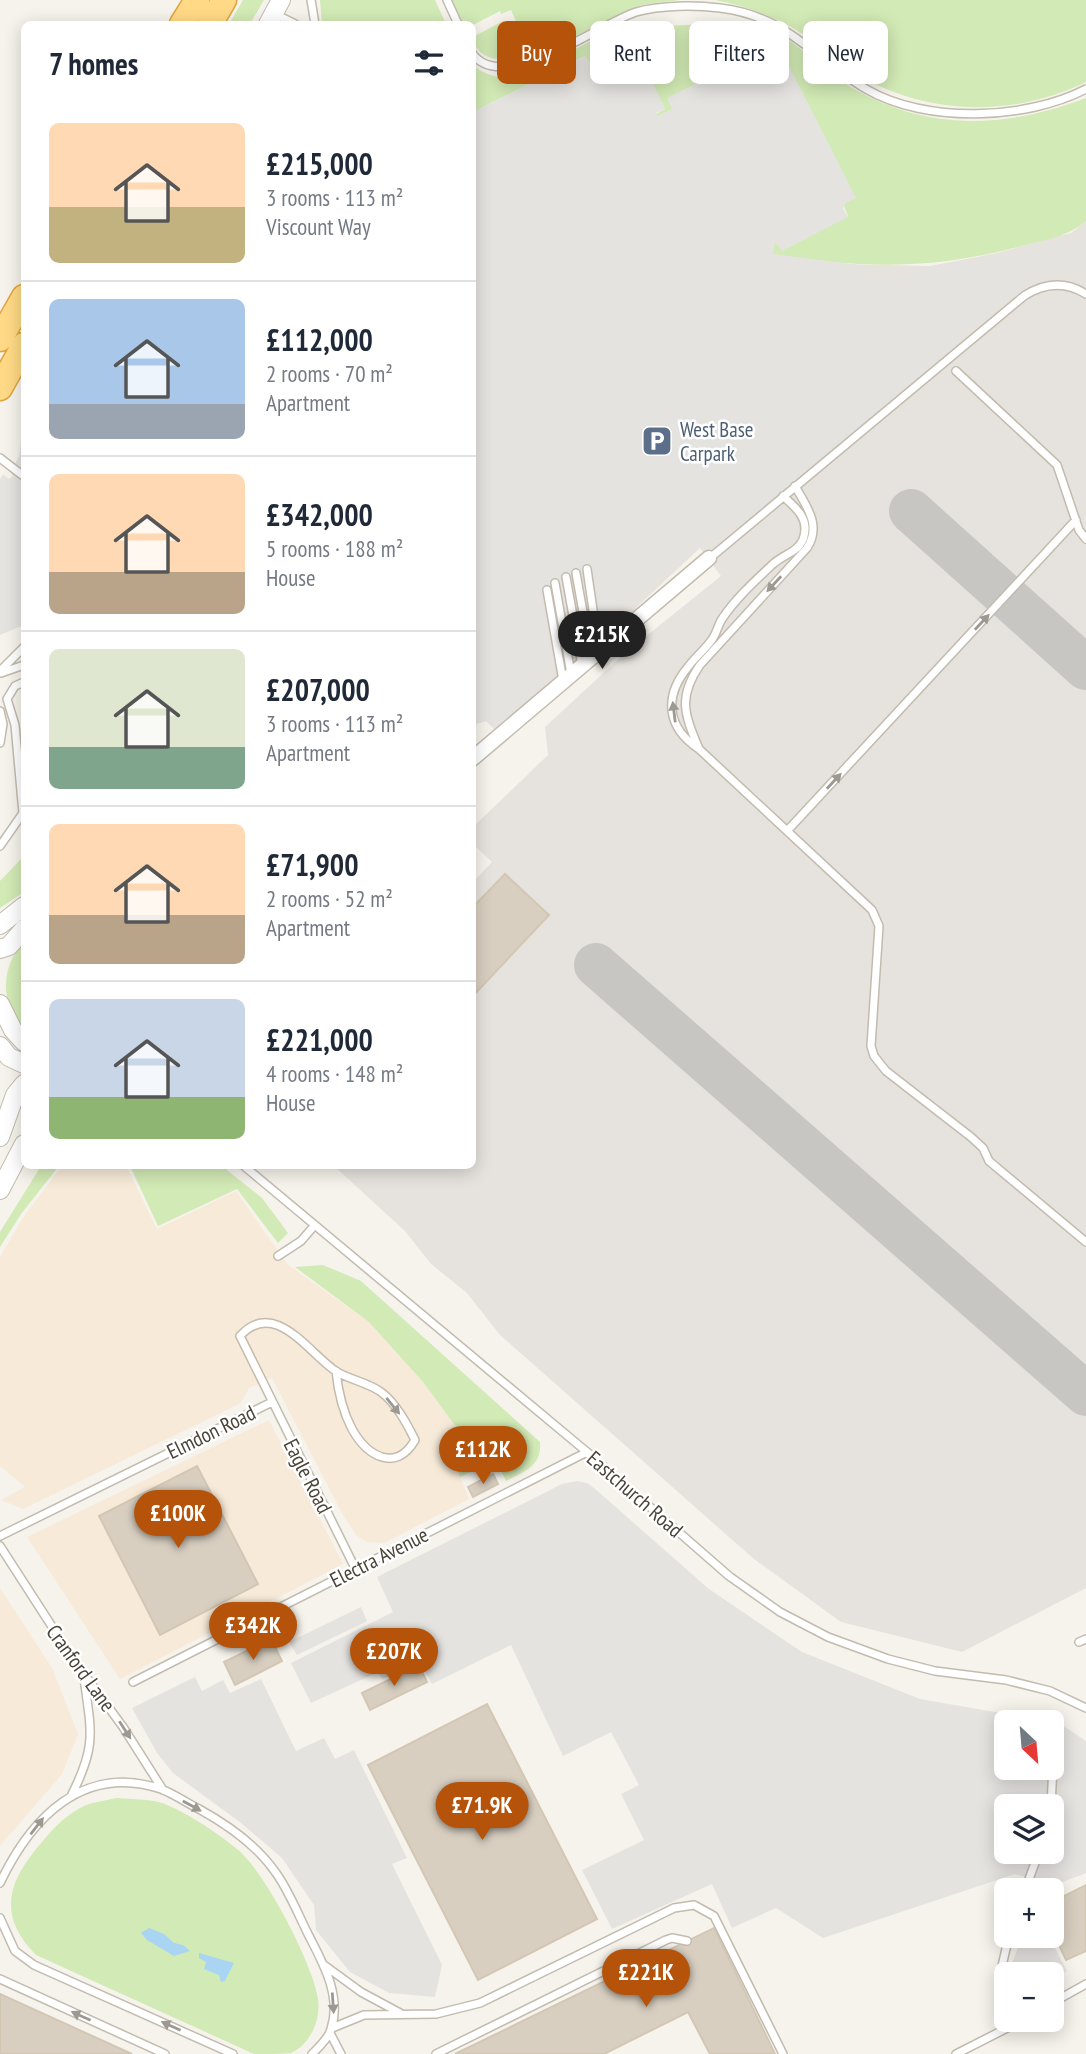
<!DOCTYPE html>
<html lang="en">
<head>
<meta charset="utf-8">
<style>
	body { margin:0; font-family:"PT Sans Narrow",sans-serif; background:#f6f6f7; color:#1f2937; height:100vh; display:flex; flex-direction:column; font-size:26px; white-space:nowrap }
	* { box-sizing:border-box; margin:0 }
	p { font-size:23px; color:#747a83 }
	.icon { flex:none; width:38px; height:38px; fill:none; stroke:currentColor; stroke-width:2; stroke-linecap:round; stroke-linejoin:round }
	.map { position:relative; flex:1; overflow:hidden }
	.details { position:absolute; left:21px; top:21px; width:455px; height:1148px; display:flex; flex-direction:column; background:#fff; border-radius:10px; box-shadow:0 4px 18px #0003 }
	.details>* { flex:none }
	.hud { position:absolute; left:497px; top:21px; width:483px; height:63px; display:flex; gap:14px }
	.needle { width:46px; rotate:154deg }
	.tools { position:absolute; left:994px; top:1710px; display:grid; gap:14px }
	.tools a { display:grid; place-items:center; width:70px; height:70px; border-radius:10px; background:#fff; box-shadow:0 4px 18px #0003; font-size:35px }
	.price { position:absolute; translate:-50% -60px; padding:0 16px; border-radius:24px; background:#b45309; color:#fff; font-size:23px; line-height:46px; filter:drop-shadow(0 2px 4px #0008) }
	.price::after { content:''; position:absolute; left:50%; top:42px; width:21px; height:16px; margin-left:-10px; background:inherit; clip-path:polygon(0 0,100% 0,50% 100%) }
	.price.on { background:#222; color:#fff }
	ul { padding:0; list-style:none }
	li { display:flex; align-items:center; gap:21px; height:175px; padding:0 28px }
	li+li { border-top:2px solid #e0e1e3 }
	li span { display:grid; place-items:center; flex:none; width:196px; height:140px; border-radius:10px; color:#555 }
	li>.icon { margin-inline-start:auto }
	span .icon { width:84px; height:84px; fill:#fffc; stroke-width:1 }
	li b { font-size:30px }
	h2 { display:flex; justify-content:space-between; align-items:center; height:84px; padding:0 28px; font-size:30px }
	.tag { padding:0 24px; border-radius:10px; background:#fff; box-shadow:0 4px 18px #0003; font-size:24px; line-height:63px }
	.tag.on { background:#b45309; color:#fff }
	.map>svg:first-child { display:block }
</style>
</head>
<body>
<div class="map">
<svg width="1086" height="2054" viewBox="0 0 1086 2054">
	<rect width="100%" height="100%" fill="#f6f3ec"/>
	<path fill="#f7ead8" d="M62,1166H126L157,1229L236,1191L287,1264L369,1322L423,1382L473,1449L476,1455L457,1469L469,1499L384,1543L367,1542L356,1535L343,1515L272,1378L249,1388L241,1403L23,1509L1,1500L25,1487L0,1466V1257L24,1216Z
		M269,1420L343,1564L120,1679L27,1537Z
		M0,1588L52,1668L78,1734L62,1774L0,1846Z"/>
	<path fill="#e6e2dd" d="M1086,221V1588L962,1652L841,1622L754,1559L500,1335L467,1293L431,1264L405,1231L334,1166H472L473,882L492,862L473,844V827L548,755L545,727L624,654L721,576L700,548L501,734L486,721L473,725V365L772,254L837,264L930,266L997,253L1071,233Z"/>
	<path fill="#d2eab5" d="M243,0H264L250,24H229Z
		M320,0H435L446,24H322Z
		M450,0H680C663,2 644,3 628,10C600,22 483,95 473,37L503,21L506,25L516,21L511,10L501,14L500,11L473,25L462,24Z
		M715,0H1086V82C1014,117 930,116 860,76C846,69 834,57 822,47C789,22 755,8 715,0Z
		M725,22C736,23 747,23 757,25C790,33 814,63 841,81C920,132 1001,130 1086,98V221C1067,237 1046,240 1022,246C931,270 865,269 772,254L775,242L782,250L848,216L783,56L668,98L673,109L657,117L656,114L665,109C651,77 621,74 591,66L585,56L473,112V65C515,102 570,43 612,33C645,25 691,26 725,22Z
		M24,856V892L0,908V881Z
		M24,942V1030C0,1005 0,966 24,942Z
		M41,1166H59L21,1214L0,1247V1232Z
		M130,1166H222L262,1198L288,1233L278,1243L237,1189L158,1226Z
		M323,1265L361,1281L540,1442C542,1466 525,1471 506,1481L496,1460L460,1477L457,1468L476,1454L423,1382L369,1322L295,1267Z
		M116,1798C129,1799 142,1799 154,1801C177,1805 219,1834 237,1849C264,1870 313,1964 318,1999C321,2019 311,2044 291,2053C282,2054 265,2054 254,2054L36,1955C0,1919 5,1886 37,1848C50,1832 62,1818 80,1808C90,1802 105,1801 116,1798Z"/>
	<path fill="#e5e3e0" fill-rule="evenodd" d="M764,50L769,60L784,56L856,198L846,203L843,208L848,217L782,251L775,242L773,254L866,266V275L898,282L902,286L925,267L999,257L1074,240L1086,230V272L1070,269L1034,276L754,516L717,531L700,545V548L606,617L598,614L593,592L546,608L553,654L541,674L533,667L528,674L543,685L495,730L486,721L473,725V112L585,56L591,66L606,58L633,68L638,77L648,72L665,109L656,113L658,116L672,109L667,98Z
		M24,423V625L0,635V479L3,474L9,479L13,476L11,472L19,456Z
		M577,1481L587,1483L594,1488L709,1589L802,1652L920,1699L1059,1723L1086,1741V1873L1055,1885L1015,1874L823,1938L776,1908L732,1928L712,1884L612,1929L582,1870L644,1840L621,1794L639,1785L611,1732L563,1756L511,1645L432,1684L419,1661L382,1679L378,1672L311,1703L291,1663L393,1612L377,1577L562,1484ZM1006,1722H1052V1768H1006ZM1006,1806H1052V1852H1006Z
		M361,1607L367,1621L297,1655L289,1642Z
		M195,1677L202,1691L223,1680L230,1693L261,1679L296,1751L324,1738L335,1759L354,1750L407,1858L392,1864L442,1965L435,1997L389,1993L350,1972L316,1930L314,1905L282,1858L241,1823L173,1773L157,1753L132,1708Z
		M1023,1936H1049L1067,1971L1052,1981V1974H1017L1011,1965Z"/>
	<path fill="#a9d4f2" d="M149,1928L164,1934L174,1943L183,1945L190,1951L174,1956L147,1940L141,1933Z
		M199,1953L234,1963L225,1981L221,1982L219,1975L204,1969L206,1962L199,1958Z"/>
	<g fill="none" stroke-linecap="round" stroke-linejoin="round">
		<path stroke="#c8c6c3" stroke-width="44" d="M911,511L1086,668
			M596,965L1086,1394"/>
	</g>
	<path fill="#d8cfc1" stroke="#d3c7b4" stroke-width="2" d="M505,874L549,915L472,997V908Z
		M197,1466L258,1584L160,1635L99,1516Z
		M493,1474L498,1484L473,1497L468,1487Z
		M271,1639L282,1661L235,1685L224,1662Z
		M419,1665L427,1682L370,1710L362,1693Z
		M487,1704L597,1919L478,1980L368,1765Z
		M1086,1885V1951L1066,1960L1052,1930V1902Z
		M714,1928L775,2054H710L688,2012L604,2054H455Z
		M0,1994L132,2054H0Z"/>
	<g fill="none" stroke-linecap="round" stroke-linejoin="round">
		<g stroke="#c2bbae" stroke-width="10">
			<path id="service" d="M311,0L315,24
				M447,0L458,24
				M275,14L295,24
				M472,53C502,97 601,23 636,12C661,5 695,5 720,8C788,16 813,58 866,89C926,124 1026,120 1086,89
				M956,371L1057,465L1079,530L1086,539
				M0,458L22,475
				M783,496C795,507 809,518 804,536C801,551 784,554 773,564C756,580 735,599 722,619C718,625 717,632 713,638C706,649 695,657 688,667C663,697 667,728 699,749L872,910L879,926L871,1046L874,1056L886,1071L971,1137L983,1148L989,1161L1086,1242
				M710,558L1024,296C1044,283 1065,281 1086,294
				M587,569L599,651
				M576,573L591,657
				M566,577L582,666
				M555,583L571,674
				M547,590L563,681
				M0,671L24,647
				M1,673L24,665
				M0,711L3,724L0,743
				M699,749C685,715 677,698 700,665L807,548C822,525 806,506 795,486
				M787,831L1076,520
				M0,846L23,813L15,725L7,699L15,686L24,682
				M244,1166L587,1452L729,1576L780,1612L828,1637L888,1659L935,1671L1006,1680L1050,1691L1086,1708
				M278,1256L301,1241L314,1226
				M336,1371C338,1391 343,1412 352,1429C367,1456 396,1473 415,1440C407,1424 396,1403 381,1392C369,1383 351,1380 337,1372C310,1355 275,1297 240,1336L355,1568
				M0,1536L272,1402
				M0,1546L71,1656L123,1727L163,1790
				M1079,1642L1086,1639
				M133,1682L587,1452
				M72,1794C97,1745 91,1731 84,1678
				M1051,1806L1054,1745
				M0,1883C31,1818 83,1763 161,1789C174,1794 187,1803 199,1809C228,1825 257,1845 276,1873C289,1891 298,1914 308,1934C323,1963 342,1996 331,2029C329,2038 318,2048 312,2054
				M1025,1890L1039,1852
				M0,1918L15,1951L34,1965L233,2054
				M324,1965L361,1992L400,2013
				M0,1979L165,2054
				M1006,1984L1002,1966L1009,1936
				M1052,2003L1086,1984
				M332,2028L364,2015L436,2014L480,2003L674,1908L694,1905L714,1916L783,2054
				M330,2033L341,2054
				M436,2054L666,1940L672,1938L687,1941
				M956,2054L1023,2020"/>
		</g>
		<g stroke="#c2bbae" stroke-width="17">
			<path id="minor" d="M472,759L709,558"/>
		</g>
		<g stroke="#c2bbae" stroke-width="20">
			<path id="tertiary" d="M268,24L281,0
				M0,925L24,906
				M0,949L9,946L24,929
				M0,1004L13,1030L24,1042
				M0,1046L9,1057L24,1064
				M0,1137L15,1095L24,1084
				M0,1190L24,1144"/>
		</g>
		<g stroke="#e0a43c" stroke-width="27">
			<path id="trunk" d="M182,24L197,0
				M210,24L224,0
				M0,339L24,297
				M0,388L24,345"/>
		</g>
		<use href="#service" stroke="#fff" stroke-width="7"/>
		<use href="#minor" stroke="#fff" stroke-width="14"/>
		<use href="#tertiary" stroke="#fff" stroke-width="18"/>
		<use href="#trunk" stroke="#ffd985" stroke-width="24"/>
	</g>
	<defs><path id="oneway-solid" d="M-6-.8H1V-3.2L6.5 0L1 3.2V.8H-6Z" transform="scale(1.75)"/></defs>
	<g fill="#9c9892">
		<use href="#oneway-solid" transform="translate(774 584) rotate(133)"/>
		<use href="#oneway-solid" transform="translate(982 622) rotate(-47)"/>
		<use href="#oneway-solid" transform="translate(674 712) rotate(-97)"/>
		<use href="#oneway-solid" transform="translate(834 781) rotate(-47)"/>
		<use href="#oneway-solid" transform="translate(393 1406) rotate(51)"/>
		<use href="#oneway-solid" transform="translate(125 1730) rotate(57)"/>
		<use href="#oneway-solid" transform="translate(192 1806) rotate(29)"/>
		<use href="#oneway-solid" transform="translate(37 1826) rotate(-52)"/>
		<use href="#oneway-solid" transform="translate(333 2003) rotate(86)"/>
		<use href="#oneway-solid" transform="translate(81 2016) rotate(-156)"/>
		<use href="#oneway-solid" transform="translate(171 2026) rotate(-156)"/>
	</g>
	<defs>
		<g id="parking-square" transform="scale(1.575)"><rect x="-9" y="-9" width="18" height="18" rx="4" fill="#5c6f8a" stroke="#fff"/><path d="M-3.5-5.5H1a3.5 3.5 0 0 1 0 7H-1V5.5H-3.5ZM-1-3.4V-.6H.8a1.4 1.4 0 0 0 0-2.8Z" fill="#fff"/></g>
	</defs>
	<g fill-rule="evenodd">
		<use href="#parking-square" x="657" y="441"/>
	</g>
	<g text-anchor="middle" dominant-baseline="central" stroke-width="5" stroke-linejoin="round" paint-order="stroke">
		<g font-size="21" fill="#4e5e75" stroke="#fff" text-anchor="start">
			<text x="680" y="429">West Base<tspan x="680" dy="24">Carpark</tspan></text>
		</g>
		<g font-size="21" fill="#4b4439" stroke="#fff">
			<text transform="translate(211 1432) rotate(-26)">Elmdon Road</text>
			<text transform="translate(308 1476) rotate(63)">Eagle Road</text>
			<text transform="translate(635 1494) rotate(41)">Eastchurch Road</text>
			<text transform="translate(379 1557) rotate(-27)">Electra Avenue</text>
			<text transform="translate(81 1668) rotate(54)">Cranford Lane</text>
		</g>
	</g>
</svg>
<div class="tools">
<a><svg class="needle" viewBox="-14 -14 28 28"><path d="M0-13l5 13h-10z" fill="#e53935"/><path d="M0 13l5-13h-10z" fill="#747a83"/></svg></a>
<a><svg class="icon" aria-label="layers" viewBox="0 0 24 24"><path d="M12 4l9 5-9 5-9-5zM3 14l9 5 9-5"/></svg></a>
<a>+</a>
<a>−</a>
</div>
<b class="price on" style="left:602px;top:671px">£215K</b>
<b class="price" style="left:483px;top:1486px">£112K</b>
<b class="price" style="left:178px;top:1550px">£100K</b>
<b class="price" style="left:253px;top:1662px">£342K</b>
<b class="price" style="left:394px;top:1688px">£207K</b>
<b class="price" style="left:482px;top:1842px">£71.9K</b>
<b class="price" style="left:646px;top:2009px">£221K</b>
<div class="hud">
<a class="tag on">Buy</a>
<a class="tag">Rent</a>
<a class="tag">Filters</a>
<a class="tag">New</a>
</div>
<section class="details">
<h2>7 homes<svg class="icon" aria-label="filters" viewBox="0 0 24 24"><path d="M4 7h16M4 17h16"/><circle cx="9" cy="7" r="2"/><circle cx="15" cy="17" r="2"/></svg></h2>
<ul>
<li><span style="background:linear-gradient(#ffd9b3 60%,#c2b280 0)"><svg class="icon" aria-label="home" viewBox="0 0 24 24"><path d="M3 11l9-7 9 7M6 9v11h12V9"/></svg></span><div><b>£215,000</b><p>3 rooms · 113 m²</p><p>Viscount Way</p></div></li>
<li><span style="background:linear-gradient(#a9c7e8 75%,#9aa5b1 0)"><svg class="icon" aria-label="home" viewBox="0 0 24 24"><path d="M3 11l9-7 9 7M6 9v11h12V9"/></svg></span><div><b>£112,000</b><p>2 rooms · 70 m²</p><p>Apartment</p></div></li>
<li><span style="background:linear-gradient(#ffd9b3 70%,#b9a48a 0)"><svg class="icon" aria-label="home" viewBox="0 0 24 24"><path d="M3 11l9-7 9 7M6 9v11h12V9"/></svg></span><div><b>£342,000</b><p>5 rooms · 188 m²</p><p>House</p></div></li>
<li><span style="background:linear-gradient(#dfe7d0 70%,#7fa58c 0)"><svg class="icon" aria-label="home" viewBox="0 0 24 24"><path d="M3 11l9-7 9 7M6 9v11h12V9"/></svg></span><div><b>£207,000</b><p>3 rooms · 113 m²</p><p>Apartment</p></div></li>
<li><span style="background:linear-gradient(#ffd9b3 65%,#b9a48a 0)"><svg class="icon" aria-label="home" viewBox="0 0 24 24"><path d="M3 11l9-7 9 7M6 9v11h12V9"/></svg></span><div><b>£71,900</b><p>2 rooms · 52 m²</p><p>Apartment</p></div></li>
<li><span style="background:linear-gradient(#c9d6e8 70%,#8fb573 0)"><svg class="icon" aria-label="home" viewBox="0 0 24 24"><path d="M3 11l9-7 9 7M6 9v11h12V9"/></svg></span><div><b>£221,000</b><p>4 rooms · 148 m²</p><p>House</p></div></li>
</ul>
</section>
</div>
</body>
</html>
